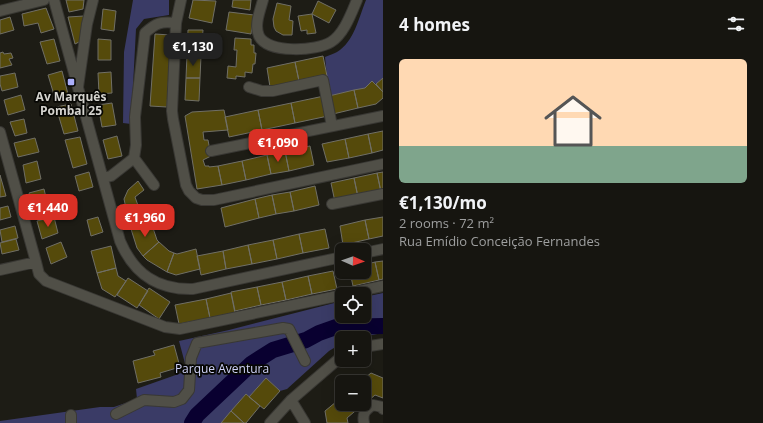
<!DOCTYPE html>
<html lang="en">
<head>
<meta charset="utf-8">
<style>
	body { margin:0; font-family:"Open Sans",sans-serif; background:#23221e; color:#f1f3f6; height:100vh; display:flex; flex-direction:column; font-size:15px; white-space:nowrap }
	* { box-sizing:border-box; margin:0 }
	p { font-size:13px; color:#9e9f9f }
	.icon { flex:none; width:22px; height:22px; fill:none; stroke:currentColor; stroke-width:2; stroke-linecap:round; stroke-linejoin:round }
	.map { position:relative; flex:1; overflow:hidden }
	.details { display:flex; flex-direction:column; background:#161510; width:380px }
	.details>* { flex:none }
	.needle { width:26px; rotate:92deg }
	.fabs { position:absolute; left:335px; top:243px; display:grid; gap:8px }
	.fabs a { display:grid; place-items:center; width:36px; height:36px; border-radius:6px; background:#161510; box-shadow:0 4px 16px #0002,0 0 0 1px #353430; font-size:20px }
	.price { position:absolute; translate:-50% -34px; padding:0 9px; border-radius:8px; background:#d93025; color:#fff; font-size:13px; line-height:26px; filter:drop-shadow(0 1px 2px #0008) }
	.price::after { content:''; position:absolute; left:50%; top:24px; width:12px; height:9px; margin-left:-6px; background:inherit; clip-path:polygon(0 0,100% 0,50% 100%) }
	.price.on { background:#222; color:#fff }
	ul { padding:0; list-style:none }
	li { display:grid; align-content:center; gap:8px; height:212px; padding:0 16px }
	li span { display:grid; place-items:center; height:124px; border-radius:6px; color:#555 }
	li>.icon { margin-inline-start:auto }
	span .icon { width:72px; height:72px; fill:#fffc; stroke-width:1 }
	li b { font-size:17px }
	h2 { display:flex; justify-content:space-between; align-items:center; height:48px; padding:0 16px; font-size:17px }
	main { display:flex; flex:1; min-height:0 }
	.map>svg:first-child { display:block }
</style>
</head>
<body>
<main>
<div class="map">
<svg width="383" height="423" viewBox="0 0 383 423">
	<rect width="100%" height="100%" fill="#1d1c15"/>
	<path fill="#3a3b66" d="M133,0H169V15L144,19L136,29L131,124L123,123L124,52Z
		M366,0H383V78L376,84L372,81L365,88L329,96L325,57C329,55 334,54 337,52C354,42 359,17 366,0Z
		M383,293V333L355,338H342V343L329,351L287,389L280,391L266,378L249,397L246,394L221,423H0V421L100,407H114L137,399L136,389L187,371L179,341L229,330L342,301V316H364V297Z"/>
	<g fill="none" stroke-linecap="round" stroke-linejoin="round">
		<path stroke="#090030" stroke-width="16" d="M192,423L197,415L251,364L273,350L306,340L319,333L336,327L383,326"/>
	</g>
	<path fill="#554a0b" stroke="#706f66" d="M66,0H84L83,9L69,12Z
		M193,0L216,1L212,23L189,18Z
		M233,0H251L250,10L232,7Z
		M318,1L336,10L329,23L312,14Z
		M277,3L291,6L289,20L293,21L292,35H283L276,31L274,27L273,19Z
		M46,8L54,29L41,33L38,23L24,26L22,14Z
		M103,9L116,11L114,31L101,29Z
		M229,12L254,15L251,34L226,30Z
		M312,14L316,33L307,34V30L301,31L298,16Z
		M84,16L81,41L75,44L68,17Z
		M10,17L14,30L0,34V20Z
		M188,30H203L201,56L187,55Z
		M155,34L171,35L167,107L150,106Z
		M235,38L251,39V45H254V53H256L255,64H253L252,73L245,72V77L236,76V79L227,78L228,66L236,67L237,50H234Z
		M54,39L60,61L47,64L40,42Z
		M98,39L111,40V60H98Z
		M3,52L4,54L11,53L13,58L9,59L12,65L0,68V53Z
		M187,55L201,56L200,78H186Z
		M323,56L327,76L299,81L295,62Z
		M295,62L299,81L270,87L267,68Z
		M62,71L68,94L55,98L48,75Z
		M111,72L112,93L99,94L98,73Z
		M15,73L18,87L2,91L0,84V76Z
		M186,78H200L199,101L185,100Z
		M383,78V92L376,84Z
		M372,81L383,92V98L376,104L358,108L354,90L365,88Z
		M354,90L358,108L333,114L329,96Z
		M21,95L25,110L8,115L4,100Z
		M324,96L328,116L295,123L291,103Z
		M112,103L116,125L102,127L98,105Z
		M291,103L295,123L262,130L258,110Z
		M71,104L78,131L64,134L56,107Z
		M224,110L228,130L203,132L204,140H208L211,156L203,160L205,166H209V167L218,166L222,185L197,189L185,116L192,112Z
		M258,110L262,130L229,137L225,117Z
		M24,119L27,133L15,136L10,122Z
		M383,131V150L372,153L368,134Z
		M368,134L372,153L349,158L345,139Z
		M117,136L122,156L108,159L103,140Z
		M80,137L87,164L73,168L65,140Z
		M35,138L39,152L18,157L14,143Z
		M345,139L349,158L327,162L322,144Z
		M310,146L314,165L289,171L285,151Z
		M285,151L289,171L271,174L267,155Z
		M267,155L271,174L246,180L242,161Z
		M37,161L41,179L26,183L23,165Z
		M242,161L246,180L222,185L218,166Z
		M89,172L93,187L79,191L75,176Z
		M383,172V191L381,192L377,173Z
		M377,173L381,192L358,197L354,178Z
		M0,175L6,196L0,197Z
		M354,178L358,197L335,202L331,183Z
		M138,181L144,190L135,197L140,211L127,213L124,199L128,190Z
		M315,186L319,205L294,211L290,192Z
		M44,189L48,206L34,211L29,193Z
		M290,192L294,211L276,214L272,195Z
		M272,195L276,214L259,218L255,199Z
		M255,199L259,218L225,227L221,208Z
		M8,206L11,217L0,220V208Z
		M54,217L58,233L42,239L37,221Z
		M98,217L103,232L91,236L87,220Z
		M383,217V236L369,239L365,220Z
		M365,220L369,239L343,245L340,226Z
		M151,222L157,240L159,242L143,256L137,248L131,229Z
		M15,226L18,238L2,242L0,230Z
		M325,229L329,248L303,253L299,234Z
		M299,234L303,253L277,259L273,240Z
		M16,239L19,250L2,254L0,243Z
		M273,240L277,259L252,264L248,245Z
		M61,242L67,257L51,264L46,248Z
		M159,242L169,251L174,253L167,272L147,260L143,256Z
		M248,245L252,264L226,269L223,251Z
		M111,246L116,268L97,273L91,251Z
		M196,249L200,269L176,275L167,272L174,253L177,254Z
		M223,251L226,269L201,275L197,256Z
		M383,261V279L379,280L375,262Z
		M375,262L379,280L353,286L350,272H364V265Z
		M116,268L118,276L126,281L115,297L102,289L97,273Z
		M333,271L337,289L312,294L308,276Z
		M308,276L312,294L286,300L282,282Z
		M128,278L148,291L137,308L117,295Z
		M282,282L286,300L261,305L257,287Z
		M257,287L261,305L235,311L231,292Z
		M149,288L170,302L159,319L139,305Z
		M231,293L235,313L210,318L206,299Z
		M206,299L210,318L179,324L175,305Z
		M174,345L180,367L160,373L161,377L138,383L133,361L155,355L153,351Z
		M371,373L383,378V398L375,395L368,401L364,396V382H360Z
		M266,378L280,391L264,409L249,397Z
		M246,394L260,406L246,423H244L231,411Z
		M364,396L368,401L354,412L347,404H364Z
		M342,397V404H347L354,412L347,418L348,423H327L325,411Z
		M231,411L244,423H221Z"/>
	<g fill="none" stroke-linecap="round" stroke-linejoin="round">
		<g stroke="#393834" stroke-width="12">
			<path id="minor" d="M54,0L120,241C134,274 157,290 193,289L342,257
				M181,0L176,23L172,111L173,119L186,185L189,191L196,198L202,200H214L383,164
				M263,0C260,11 254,25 259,36C268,54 317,51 331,42C344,34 351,14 357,0
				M0,11L44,0
				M78,87L87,24L93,0
				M249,87L262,91H273L323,80L332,126
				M0,132L36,262
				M211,151L383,116
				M134,158L154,185
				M103,178L111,176L134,158L136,145L135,117L145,33C156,23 161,21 176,23
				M332,204L383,194
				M364,253L383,249
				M0,270L36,262L39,274L46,281L165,327L180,329L342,295
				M346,294L383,286
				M364,347L383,344
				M291,400L305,423
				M116,414L144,400L174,402L182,399L189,390L191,358L197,343L283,328L289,329L305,361
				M71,423V415
				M270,423L291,400L342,356
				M364,423C362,414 365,410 373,405L382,407L383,409"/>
		</g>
		<use href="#minor" stroke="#504f47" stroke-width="10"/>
	</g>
	<rect fill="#abaffb" stroke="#070704" stroke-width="1.5" x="67" y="78" width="8" height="8" rx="2"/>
	<g text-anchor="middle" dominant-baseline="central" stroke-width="3.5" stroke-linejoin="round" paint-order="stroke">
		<g font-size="12" font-weight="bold" fill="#d4d3ce" stroke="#070704">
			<text x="71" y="96">Av Marquês<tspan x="71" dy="14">Pombal 25</tspan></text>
		</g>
		<g font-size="12" fill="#d0d3f8" stroke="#070704">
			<text x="222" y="368">Parque Aventura</text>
		</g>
	</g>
</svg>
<div class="fabs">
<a><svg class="needle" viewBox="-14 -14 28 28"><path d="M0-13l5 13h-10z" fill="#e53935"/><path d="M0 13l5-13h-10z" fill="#9e9f9f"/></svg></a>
<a><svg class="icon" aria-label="locate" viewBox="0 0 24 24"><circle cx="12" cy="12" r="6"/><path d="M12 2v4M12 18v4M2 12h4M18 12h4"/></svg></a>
<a>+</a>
<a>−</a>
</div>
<b class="price on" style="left:193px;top:67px">€1,130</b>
<b class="price" style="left:278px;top:163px">€1,090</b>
<b class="price" style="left:48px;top:228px">€1,440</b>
<b class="price" style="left:145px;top:238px">€1,960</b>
</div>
<section class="details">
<h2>4 homes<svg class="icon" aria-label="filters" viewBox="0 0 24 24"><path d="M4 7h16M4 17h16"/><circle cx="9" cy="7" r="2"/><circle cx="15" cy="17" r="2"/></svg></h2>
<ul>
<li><span style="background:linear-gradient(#ffd9b3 70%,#7fa58c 0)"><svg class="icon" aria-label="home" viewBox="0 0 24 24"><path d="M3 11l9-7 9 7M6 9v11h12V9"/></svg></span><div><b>€1,130/mo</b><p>2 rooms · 72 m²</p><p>Rua Emídio Conceição Fernandes</p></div></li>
</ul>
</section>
</main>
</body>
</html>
